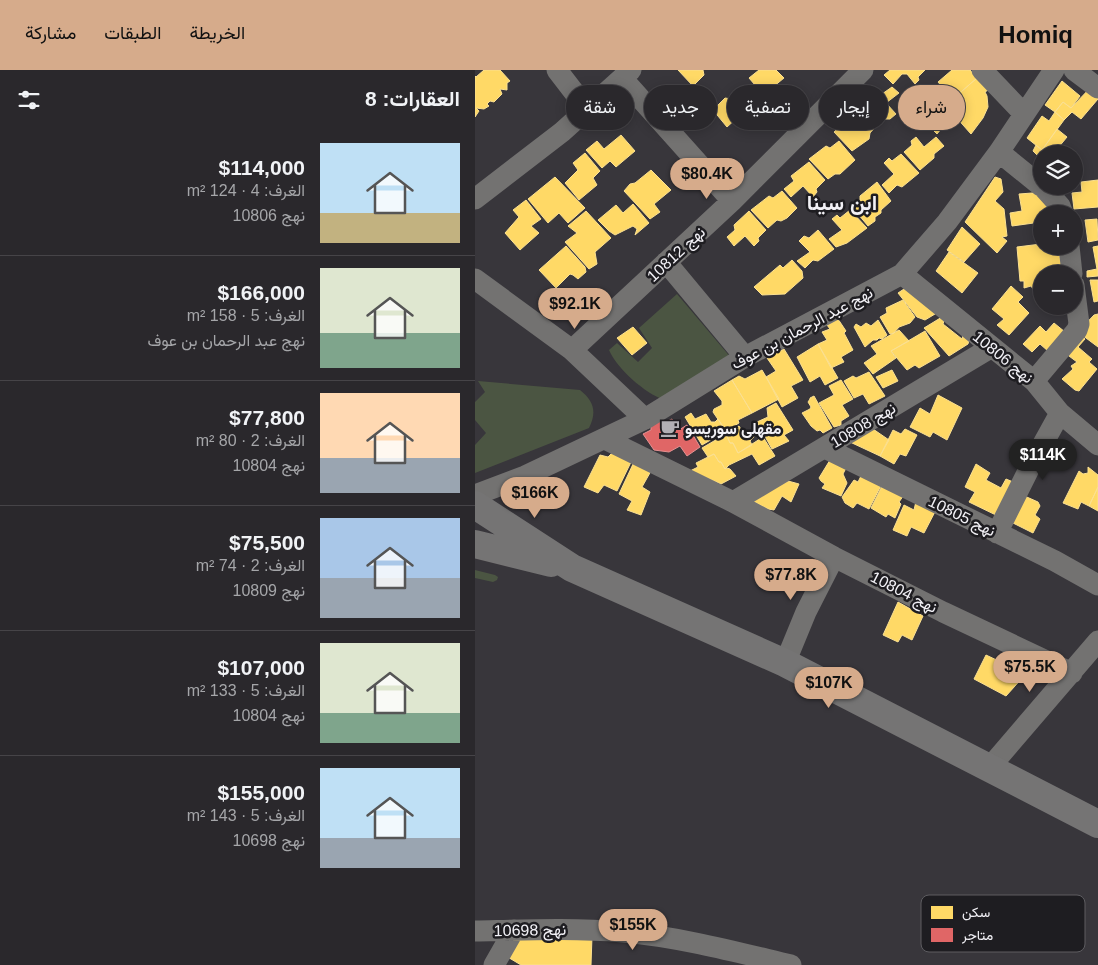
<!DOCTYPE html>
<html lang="ar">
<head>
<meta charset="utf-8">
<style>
	body { margin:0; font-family:Arial,Vazirmatn,sans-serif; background:#323034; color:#f1f3f6; direction:rtl; height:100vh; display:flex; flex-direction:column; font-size:19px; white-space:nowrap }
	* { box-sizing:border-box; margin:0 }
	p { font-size:16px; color:#a5a6a9 }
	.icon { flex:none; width:28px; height:28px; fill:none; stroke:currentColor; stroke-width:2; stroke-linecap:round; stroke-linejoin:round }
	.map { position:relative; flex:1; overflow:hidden; direction:ltr }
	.panel { display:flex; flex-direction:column; background:#2a282c; width:475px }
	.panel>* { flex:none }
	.banner { position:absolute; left:15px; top:15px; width:475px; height:45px; direction:rtl; display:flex; gap:10px }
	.controls { position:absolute; left:558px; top:75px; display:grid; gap:10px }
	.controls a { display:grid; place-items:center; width:50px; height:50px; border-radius:50%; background:#2a282c; box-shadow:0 2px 12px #0003,0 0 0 1px #464448; font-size:25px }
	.price { position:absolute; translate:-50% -42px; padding:0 11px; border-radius:18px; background:#d6ab8b; color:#111; font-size:16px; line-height:32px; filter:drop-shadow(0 1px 2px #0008) }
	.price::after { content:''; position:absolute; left:50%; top:30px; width:15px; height:11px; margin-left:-8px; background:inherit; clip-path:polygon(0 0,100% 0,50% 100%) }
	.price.selected { background:#222; color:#fff }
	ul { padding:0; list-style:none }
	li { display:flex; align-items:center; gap:15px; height:125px; padding:0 15px }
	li+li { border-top:1px solid #464448 }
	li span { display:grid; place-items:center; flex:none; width:140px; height:100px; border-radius:0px; color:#555 }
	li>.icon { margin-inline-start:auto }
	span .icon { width:60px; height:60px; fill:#fffc; stroke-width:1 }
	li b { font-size:21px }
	h2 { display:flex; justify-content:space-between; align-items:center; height:60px; padding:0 15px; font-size:21px }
	.pill { padding:0 18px; border-radius:22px; background:#2a282c; box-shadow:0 2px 12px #0003,0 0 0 1px #464448; font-size:18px; line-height:45px }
	.pill.selected { background:#d6ab8b; color:#111 }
	header { display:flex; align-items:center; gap:30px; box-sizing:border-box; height:70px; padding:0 25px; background:#d6ab8b; color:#111 }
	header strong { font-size:24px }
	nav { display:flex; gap:28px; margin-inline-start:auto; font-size:18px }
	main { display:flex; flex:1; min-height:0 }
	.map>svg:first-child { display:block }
</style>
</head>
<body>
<header>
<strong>Homiq</strong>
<nav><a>الخريطة</a><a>الطبقات</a><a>مشاركة</a></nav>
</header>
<main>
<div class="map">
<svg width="623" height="895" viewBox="0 0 623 895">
	<rect width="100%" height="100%" fill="#38363b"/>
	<path fill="#4b5542" d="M202,224L257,289L189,330C170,323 142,299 134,280L142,273L163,292L177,278L164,258Z
		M3,311L105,320C119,331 122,342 114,358L0,403V375L11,363L0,350V332L10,322Z
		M0,500L20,505L23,507L22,510L18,512L0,508Z"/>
	<path fill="#ffd966" stroke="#fbe091" d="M9,0H25L35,11L32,13V20L25,19L27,24L19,32L15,31L12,34L14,36L9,39L1,38L4,41L0,47V6L1,7Z
		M203,0H228L229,5L218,16Z
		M284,0H301L309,8L298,17L294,25L299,30L288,39L273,21L280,15L274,8Z
		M415,0H450L443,7L444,10L440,14L432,4H427L418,14L409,5Z
		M477,0H495L502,8L479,28L488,38L480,46L482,48L473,56L470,54L462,64L454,56L465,47L458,39L474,25L463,12Z
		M502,8L513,20L510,22L512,26L513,37L508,48L496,64L480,46L488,38L479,28Z
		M587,11L605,26L596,38L588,32L580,42L570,35Z
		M618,15L623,21V29L606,49L597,42L589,50L580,42L588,32L596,38Z
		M417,17L424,23L411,33L421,44L415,49H411L403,54L387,36L404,21L407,24Z
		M272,23L286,40L275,50L270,44L263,47L252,57L238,40L250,28L263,30Z
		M385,38L401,56L395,63L394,69L377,81L359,62L367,55L368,51Z
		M580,42L589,50L567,80L552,68L567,46L574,51Z
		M582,59L592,67L578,84H566V89L558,81L561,75L567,80Z
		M146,65L160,81L141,97L135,91L127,98L111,80L122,71L129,79Z
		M441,67L449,77L461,67L469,76L459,84V88L445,100L429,82L437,75L436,71Z
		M364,71L380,90L365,104H360L353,109L334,89L351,76L355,78Z
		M110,83L125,101L118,108L122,115L104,130L90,113L103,100L98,93Z
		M426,84L444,103L427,117L422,115L414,123L407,115L419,104L409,93L414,88L417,91Z
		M334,92L350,110L341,119L342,122L338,127L328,116L316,127L309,119L319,111L316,106Z
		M176,100L196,120L179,134L185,142L175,149L149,121L155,114L160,113Z
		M80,107L110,138L93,153L84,143L73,153L53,129Z
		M520,107L526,109L528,122L520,131L529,139L532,166L527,167L532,171L522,183L490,152Z
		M623,110V137L599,139L597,123L607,122L606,112Z
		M402,112L416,131L406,140V143L400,147V151L393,156L378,138L385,131V126Z
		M307,121L322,138L312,148L306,151L302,150L293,158L276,140L294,126L298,128Z
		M570,122L573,144H566V152L537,156L535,143L547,141L544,124Z
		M51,130L66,149L56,156L64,163L45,180L30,163L44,147L38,140Z
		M158,134L174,153L160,165L162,159L158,156L140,165L134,161L123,150L141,135L148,143Z
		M375,140L392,158L372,173L361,177L354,169L367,160L357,149L362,145L365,148Z
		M111,141L136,168L120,182L122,194L114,199L90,172L102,163L93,156Z
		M274,141L291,160L283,168L284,171L279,176L270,166L259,176L252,167L260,160L259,155Z
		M622,149L623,170L613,172L610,150Z
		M487,157L505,174L489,192L472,180Z
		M343,160L359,179L343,191L338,190L330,198L322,191L335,182L324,171L329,166L334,168Z
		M566,174V176H582L587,196L584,198V204H566V228H564L556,216L549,218V211H545L542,177Z
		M91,176L110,197L111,202L103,209L98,205L95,204L81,218L64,200Z
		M623,176V206L612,207V201L622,199L618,177Z
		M474,182L503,203L487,223L461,201Z
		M317,190L327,201L328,208L310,224L287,225L279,217L305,195L308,198Z
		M615,210H623V231L619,232Z
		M435,215L465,241L450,250L442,247L423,223Z
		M536,216L548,227L543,232L554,243L534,265L522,255L529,249L517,239Z
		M428,230L440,247L435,253L424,257L419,263L415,264L405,247L412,243L411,238Z
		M623,244V277L603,262L619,245Z
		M467,247L469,251L468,254L487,269L488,265L494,270L493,274L474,286L449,258Z
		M363,249L371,261L369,263L378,280L366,287L369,292L356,298L343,274L352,270L347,262L355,259L352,255Z
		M403,250L412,265L407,269L404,268L402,270H398L390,277L379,257L381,254L386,257L391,253L396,256Z
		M579,253L590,262L573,281L565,274L557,282L548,274L565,256L571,262Z
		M158,257L172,273L157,285L142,268Z
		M424,260L434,271L416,281L421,288L398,304L389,293L402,284L396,276Z
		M450,261L465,286L444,298L440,295L432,300L416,281Z
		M602,262L610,269L603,277L617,289L614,292L622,299L604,321L600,320L587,309L598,299L596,296L602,292L586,280Z
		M343,274L363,308L350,315L345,306L335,312L322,287Z
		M309,279L328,310L316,316L323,328L307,337L291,307L301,301L292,288Z
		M287,300L304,329L277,343L257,310L264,306L270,309Z
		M417,300L423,311L408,318L401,307Z
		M394,302L410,326L394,334L388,324L379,328L369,311L378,306L381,308Z
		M257,310L277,343L263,350L264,353L251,361L238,342L239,339L247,335V331L239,321Z
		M366,310L378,329L367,335L374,346L366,351V355L359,357L344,333L359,325L354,316Z
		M463,325L487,338L472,370L458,362L455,367L435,357L445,338L455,344Z
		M339,326L357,358L348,363L345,360L342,361L336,356L327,343L335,339L336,337L333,332L335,329V328Z
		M301,333L318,360L309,365L314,371L297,379L282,352L293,347L292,338Z
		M216,343L220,349L231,344L236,352H240L243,349L251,361L227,375L210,347Z
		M264,356L269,364L275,361L279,367L275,371L277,375L263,383L258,373H255L251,364Z
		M398,359L414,370L405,386L375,372Z
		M430,359L442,365L431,386L425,384L419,394L405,386L418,360L426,364Z
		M251,364L255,373H258L263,383L288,367L300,386L284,395L277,384L254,395L250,399L246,392H244L239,384L233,387L227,378Z
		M139,381L157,390L142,421L129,415L123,423L109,417L125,385L133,387Z
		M239,384L244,392H246L250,399L252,398L255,399L261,406L246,414L215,401L223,397L221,393Z
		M355,390L372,396L368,404L372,413L366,426L347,418L350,414L346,411L344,408Z
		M159,392L176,401L167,417L175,422L166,445L152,440L157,431L144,424Z
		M501,394L515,403L511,410L526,418L531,409L543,414L525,447L494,432L500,422L490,417Z
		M613,397L623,405V417L614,436L606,432L603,439L588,433L604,401L608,404L613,403Z
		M389,400L409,410L394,439L382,433L378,438L370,433L367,427L379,410L383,412Z
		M313,411L324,414L316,432L307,426L299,440L293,439L277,431Z
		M408,414L431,422L424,432L426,434L420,448L413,444L411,447L396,438Z
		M623,417V441L614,436Z
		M545,424L563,432L565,436L560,445L565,449L558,463L532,450Z
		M442,427L463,436L449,463L436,457L432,466L418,460L429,435L439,440Z
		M423,532L448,546L437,570L427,565L423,572L408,565Z
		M511,585L530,594L533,588L548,596L545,602L549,606L531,626L499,609Z
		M42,864L117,866L116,895H46L31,886Z"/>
	<path fill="#e06666" stroke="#e59091" d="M197,349L204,360L212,355L225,377L212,386L205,376L194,382L179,380L168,364L176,360V356L184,351L187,354Z"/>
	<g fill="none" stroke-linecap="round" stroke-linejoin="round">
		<path stroke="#737271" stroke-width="21" d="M82,0L112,39
			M507,0L549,44
			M599,0L623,18
			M147,8L257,131
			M524,82L566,116
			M567,116L585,136L588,144
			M0,129L87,62L156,0
			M594,176L597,204
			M191,192L270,287
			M427,204L559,311L585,343L623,375
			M0,209L97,280L170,349
			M97,280L257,131L388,0
			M559,311L602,260L604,254L599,215
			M130,369L258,432L359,487L468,542L597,603
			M350,378L580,491L623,515
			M0,425L50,406L170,349L270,287L427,204L472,152L524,82L579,0
			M258,432L517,277
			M522,463L553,401L585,343
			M310,593L331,542L359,487
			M515,697L623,571
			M0,861C50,860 99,858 148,862C205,867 261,882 316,895
			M19,895L39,860"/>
		<path stroke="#757474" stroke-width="28" d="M0,435L97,498L310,593L623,754
			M0,474L76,493"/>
	</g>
	<defs>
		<g id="cafe-bare" transform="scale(1.5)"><path d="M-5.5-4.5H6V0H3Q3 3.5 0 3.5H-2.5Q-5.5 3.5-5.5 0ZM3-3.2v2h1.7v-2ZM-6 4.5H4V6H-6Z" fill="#b1b0b5" stroke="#1e1d21" stroke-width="2.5" paint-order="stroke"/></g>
	</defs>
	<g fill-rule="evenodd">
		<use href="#cafe-bare" x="195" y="358"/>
	</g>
	<g text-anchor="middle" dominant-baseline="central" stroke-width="5" stroke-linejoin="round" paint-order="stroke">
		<g font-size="16" fill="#f2f1f6" stroke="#1e1d21">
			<text transform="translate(201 184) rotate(-43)">نهج 10812</text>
			<text transform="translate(327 258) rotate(-28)">نهج عبد الرحمان بن عوف</text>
			<text transform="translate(528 287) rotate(39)">نهج 10806</text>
			<text transform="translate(388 355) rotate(-31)">نهج 10808</text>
			<text transform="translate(487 446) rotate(26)">نهج 10805</text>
			<text transform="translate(429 522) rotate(27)">نهج 10804</text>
			<text transform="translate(55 860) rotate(-1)">نهج 10698</text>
		</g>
		<g font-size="16" font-weight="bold" fill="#f2f1f6" stroke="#1e1d21" text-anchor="start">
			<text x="210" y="358">مقهلى سوريسو</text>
		</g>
		<g font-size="21" font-weight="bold" fill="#f2f1f6" stroke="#1e1d21">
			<text x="367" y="132">ابن سينا</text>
		</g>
	</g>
	<rect x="446" y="825" width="164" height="57" rx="8" fill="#1e1d21" stroke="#5e5d61" stroke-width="1"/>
	<rect x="456" y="836" width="22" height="13" fill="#ffd966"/>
	<rect x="456" y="858" width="22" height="14" fill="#e06666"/>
	<g font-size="14" fill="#f2f1f6">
		<text x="487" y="847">سكن</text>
		<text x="487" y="870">متاجر</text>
	</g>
</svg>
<div class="controls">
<a><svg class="icon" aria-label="layers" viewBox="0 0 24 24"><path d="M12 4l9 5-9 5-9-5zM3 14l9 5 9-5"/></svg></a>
<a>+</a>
<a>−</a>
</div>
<b class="price" style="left:232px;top:130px">$80.4K</b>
<b class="price" style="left:100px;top:260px">$92.1K</b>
<b class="price selected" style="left:568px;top:411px">$114K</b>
<b class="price" style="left:60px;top:449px">$166K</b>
<b class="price" style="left:316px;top:531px">$77.8K</b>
<b class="price" style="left:555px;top:623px">$75.5K</b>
<b class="price" style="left:354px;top:639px">$107K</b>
<b class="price" style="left:158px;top:881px">$155K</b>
<div class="banner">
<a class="pill selected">شراء</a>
<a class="pill">إيجار</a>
<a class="pill">تصفية</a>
<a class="pill">جديد</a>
<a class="pill">شقة</a>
</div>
</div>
<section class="panel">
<h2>العقارات: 8<svg class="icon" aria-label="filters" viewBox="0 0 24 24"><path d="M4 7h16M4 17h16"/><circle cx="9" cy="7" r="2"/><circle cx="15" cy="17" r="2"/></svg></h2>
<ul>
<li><span style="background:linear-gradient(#bfe0f5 70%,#c2b280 0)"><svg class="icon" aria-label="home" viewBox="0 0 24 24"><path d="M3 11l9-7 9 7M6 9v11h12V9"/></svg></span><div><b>$114,000</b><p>الغرف: 4 · 124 m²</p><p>نهج 10806</p></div></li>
<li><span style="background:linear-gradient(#dfe7d0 65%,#7fa58c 0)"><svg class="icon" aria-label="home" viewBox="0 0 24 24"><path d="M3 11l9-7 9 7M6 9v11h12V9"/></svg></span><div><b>$166,000</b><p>الغرف: 5 · 158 m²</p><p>نهج عبد الرحمان بن عوف</p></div></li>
<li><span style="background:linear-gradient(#ffd9b3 65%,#9aa5b1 0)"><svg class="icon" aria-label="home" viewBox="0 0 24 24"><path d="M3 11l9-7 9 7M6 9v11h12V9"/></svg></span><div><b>$77,800</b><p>الغرف: 2 · 80 m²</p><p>نهج 10804</p></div></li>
<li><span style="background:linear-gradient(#a9c7e8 60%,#9aa5b1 0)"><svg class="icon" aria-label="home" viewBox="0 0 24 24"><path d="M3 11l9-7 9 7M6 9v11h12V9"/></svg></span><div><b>$75,500</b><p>الغرف: 2 · 74 m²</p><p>نهج 10809</p></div></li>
<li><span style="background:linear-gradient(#dfe7d0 70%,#7fa58c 0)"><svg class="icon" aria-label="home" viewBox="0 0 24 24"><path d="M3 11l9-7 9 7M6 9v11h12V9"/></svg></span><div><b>$107,000</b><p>الغرف: 5 · 133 m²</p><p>نهج 10804</p></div></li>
<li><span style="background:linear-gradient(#bfe0f5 70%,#9aa5b1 0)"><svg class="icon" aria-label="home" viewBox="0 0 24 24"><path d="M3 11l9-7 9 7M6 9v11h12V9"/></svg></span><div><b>$155,000</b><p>الغرف: 5 · 143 m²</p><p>نهج 10698</p></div></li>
</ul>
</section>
</main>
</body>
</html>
